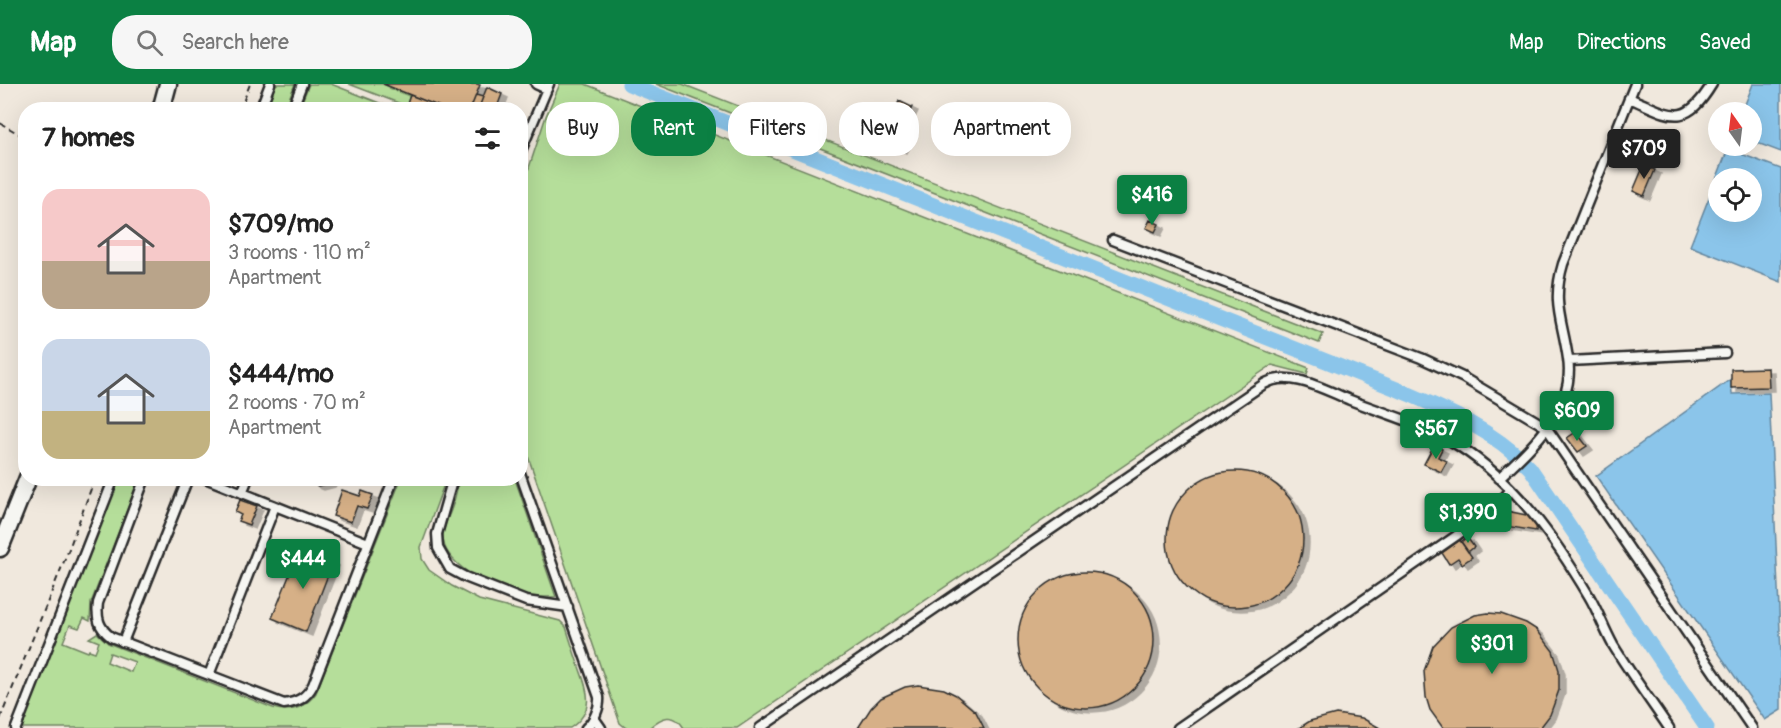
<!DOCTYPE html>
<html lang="en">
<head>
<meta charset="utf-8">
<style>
	body { margin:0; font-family:Pangolin,sans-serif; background:#f6f6f6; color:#222; height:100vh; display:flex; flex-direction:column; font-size:22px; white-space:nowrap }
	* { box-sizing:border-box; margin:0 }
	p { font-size:20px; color:#767676 }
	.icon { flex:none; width:33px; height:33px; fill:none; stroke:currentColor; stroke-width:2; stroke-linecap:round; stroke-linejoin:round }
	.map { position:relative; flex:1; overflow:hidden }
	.drawer { position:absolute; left:18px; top:18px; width:510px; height:384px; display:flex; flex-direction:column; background:#fff; border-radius:24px; box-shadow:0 6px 24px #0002 }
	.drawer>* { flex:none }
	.hud { position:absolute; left:546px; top:18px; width:570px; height:54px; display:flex; gap:12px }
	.needle { width:39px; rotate:346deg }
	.buttons { position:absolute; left:1708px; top:18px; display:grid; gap:12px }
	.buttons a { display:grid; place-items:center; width:54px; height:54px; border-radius:50%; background:#fff; box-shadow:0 6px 24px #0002; font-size:30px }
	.price { position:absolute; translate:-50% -51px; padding:0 14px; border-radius:6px; background:#0b8043; color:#fff; font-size:20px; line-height:39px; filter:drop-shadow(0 2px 3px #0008) }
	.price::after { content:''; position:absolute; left:50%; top:36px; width:18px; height:14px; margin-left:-9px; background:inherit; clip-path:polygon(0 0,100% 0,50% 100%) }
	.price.current { background:#222; color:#fff }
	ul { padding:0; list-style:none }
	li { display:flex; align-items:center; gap:18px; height:150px; padding:0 24px }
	li span { display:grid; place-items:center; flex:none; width:168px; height:120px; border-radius:18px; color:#555 }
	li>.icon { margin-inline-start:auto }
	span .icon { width:72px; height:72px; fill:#fffc; stroke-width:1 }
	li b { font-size:26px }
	h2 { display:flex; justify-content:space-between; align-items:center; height:72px; padding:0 24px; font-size:26px }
	.chip { padding:0 21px; border-radius:24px; background:#fff; box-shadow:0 6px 24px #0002; font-size:21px; line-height:54px }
	.chip.current { background:#0b8043; color:#fff }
	header { display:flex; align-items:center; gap:36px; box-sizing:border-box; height:84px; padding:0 30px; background:#0b8043; color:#fff }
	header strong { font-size:28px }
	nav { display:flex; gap:33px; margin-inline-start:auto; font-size:21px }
	.search { width:420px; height:54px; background:#f6f6f6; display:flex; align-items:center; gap:15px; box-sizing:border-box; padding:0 21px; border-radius:24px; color:#767676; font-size:22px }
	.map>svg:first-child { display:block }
</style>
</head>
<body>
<header>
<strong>Map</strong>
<div class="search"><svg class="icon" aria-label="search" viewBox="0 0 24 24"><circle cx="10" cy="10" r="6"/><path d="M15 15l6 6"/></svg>Search here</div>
<nav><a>Map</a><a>Directions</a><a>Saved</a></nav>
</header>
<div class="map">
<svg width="1781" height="644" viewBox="0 0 1781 644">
	<defs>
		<filter id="shadow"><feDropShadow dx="6" dy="4" stdDeviation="0" flood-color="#0004"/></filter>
	</defs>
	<rect width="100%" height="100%" fill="#f0e8dd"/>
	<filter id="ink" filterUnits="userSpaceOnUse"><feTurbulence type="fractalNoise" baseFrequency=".0167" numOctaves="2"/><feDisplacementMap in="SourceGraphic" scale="12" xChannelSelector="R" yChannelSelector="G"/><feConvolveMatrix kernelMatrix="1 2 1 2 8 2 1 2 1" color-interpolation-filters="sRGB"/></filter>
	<g filter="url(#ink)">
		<path fill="#b5de9a" stroke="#708462" stroke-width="1.5" fill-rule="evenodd" d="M274,0H295L285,25L264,26Z
			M309,0H331L395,25H299Z
			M349,0H383L410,11L407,20L420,25H414Z
			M560,0H585L1309,284L1307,290L1272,281L737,644H684C674,627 661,633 649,644H626L620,639L521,352V108L546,32Z
			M656,0H682L1323,250L1319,259Z
			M118,395H139L91,519L90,537L84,534L79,544L70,541L63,558L88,568L89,566L95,568L99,558L89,554L97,549L108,559L273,624C291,629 305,624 316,609L401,395H446L421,463L422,475L429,486L452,502L479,516L560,537L566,543C570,556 574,568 578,580C587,605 597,626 570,644H19ZM110,569L135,578L131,588L107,578Z
			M459,395H515L556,513C540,513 524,514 510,509C488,502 442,479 443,452C443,443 448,434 451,426C455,416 457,405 459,395Z"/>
		<path fill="#8bc5ea" stroke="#65879e" stroke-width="1.5" fill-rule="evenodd" d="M1753,0H1781V68L1752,57V28H1742Z
			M1728,65L1781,85V198L1690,162ZM1752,94V128H1719V94Z
			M1731,295L1732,310L1769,309L1781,569V626L1765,636L1596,392Z"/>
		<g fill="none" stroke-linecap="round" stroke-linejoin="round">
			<path stroke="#8bc5ea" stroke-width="15" d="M629,0L1399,306C1447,326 1493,346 1530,384L1707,644"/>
		</g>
		<path fill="#d6b087" stroke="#2b2b2b" stroke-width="1.5" filter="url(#shadow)" d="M383,0H477L480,1L470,26H448Z
			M487,3L502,10L496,26H478Z
			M410,11L433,20L431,26H420L407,20Z
			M476,11L483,13L478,26H470Z
			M899,17L912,23L903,42L891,37Z
			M867,43L882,49L878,56L864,50Z
			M888,43L895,46L890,58L883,55Z
			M901,48L908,51L901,65L895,63Z
			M1644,81L1655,86L1644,112L1633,107Z
			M1150,136L1159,140L1155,148L1146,144Z
			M1768,284L1769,303L1731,304V285Z
			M1576,348L1587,362L1578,368L1567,354Z
			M1434,361L1442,365L1438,373L1447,377L1441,388L1424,380Z
			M1167 455a68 68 0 1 1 136 0a68 68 0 1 1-136 0Z
			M309,394H332L329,399L318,402L313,400Z
			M342,406L360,412L362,407L373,411L367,425L357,422L351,438L333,432Z
			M240,416L257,422L249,441L238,437L241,431L235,428Z
			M1502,426L1531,432L1537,439L1536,447L1499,441Z
			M1467,453L1474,463L1468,468L1461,458Z
			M1460,456L1472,473L1462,480L1458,474L1449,480L1442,469Z
			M300,465L333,478L306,548L272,534Z
			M1018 556a68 68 0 1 1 136 0a68 68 0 1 1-136 0Z
			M1488,529L1501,530L1526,539L1537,546L1553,567L1559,586V606L1550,631L1540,644H1443L1430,626L1426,613L1424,587L1433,562L1451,543L1475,531Z
			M918,601L944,605L956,611L976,628L984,644H858L871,624L881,614L905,603Z
			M1336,630L1362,634L1380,644H1299L1310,637Z"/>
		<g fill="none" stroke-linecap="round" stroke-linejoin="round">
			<g stroke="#2b2b2b" stroke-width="13">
				<path id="service" d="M536,0L547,5
					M1629,14C1671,31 1684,46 1712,0
					M260,26L270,0
					M292,26L302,0
					M520,69L549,0
					M1113,156L1421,274L1462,293L1546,343L1752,644
					M1569,277L1725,269
					M520,389L599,613C600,624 594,637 586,644
					M145,394L98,519C96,534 99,544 111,553L284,620C298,618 306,614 313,601L394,394
					M205,394L368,459
					M453,394L437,450L438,464L450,485L465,493L526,517L568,523
					M1499,394C1531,364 1576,324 1568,275C1563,237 1551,220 1563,180L1635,0
					M242,409L248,394
					M123,558L188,394
					M209,591L275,422
					M594,634L601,644
					M16,644L114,394
					M760,644L1264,300C1290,285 1325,306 1350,316C1386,330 1427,341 1459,362C1516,399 1555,455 1589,512C1598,527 1604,545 1613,561C1630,589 1650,616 1669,644
					M1178,644L1456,452L1495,423L1511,406"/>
			</g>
			<g stroke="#2b2b2b" stroke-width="21">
				<path id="minor" d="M161,26L168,0
					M0,464L28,394"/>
			</g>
			<path stroke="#2b2b2b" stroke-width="2" stroke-dasharray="6 4.5" stroke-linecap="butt" d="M240,26L250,0
				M0,39L26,54
				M0,635L67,470L95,394"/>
			<use href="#service" stroke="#f6f6f2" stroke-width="8"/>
			<use href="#minor" stroke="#f6f6f2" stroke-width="16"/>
		</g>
	</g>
</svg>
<div class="buttons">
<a><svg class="needle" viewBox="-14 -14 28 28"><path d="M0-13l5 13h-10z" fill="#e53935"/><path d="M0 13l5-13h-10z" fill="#767676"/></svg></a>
<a><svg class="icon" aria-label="locate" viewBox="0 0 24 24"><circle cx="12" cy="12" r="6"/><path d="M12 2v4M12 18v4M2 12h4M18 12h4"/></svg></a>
</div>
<b class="price current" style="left:1644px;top:96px">$709</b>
<b class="price" style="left:1152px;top:142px">$416</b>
<b class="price" style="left:1577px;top:358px">$609</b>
<b class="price" style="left:1436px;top:376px">$567</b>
<b class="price" style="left:1468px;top:460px">$1,390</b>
<b class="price" style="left:303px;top:506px">$444</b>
<b class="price" style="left:1492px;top:591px">$301</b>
<div class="hud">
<a class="chip">Buy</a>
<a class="chip current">Rent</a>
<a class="chip">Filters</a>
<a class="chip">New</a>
<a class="chip">Apartment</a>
</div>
<section class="drawer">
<h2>7 homes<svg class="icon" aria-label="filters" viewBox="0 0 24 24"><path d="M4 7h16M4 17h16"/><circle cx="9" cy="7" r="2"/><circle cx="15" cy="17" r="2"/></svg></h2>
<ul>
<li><span style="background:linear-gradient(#f6c9c9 60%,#b9a48a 0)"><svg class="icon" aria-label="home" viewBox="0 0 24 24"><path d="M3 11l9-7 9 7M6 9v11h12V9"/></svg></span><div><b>$709/mo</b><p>3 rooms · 110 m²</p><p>Apartment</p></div></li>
<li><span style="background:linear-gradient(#c9d6e8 60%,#c2b280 0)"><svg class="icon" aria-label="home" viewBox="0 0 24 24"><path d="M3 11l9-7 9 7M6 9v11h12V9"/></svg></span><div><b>$444/mo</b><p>2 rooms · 70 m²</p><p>Apartment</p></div></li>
</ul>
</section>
</div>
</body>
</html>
